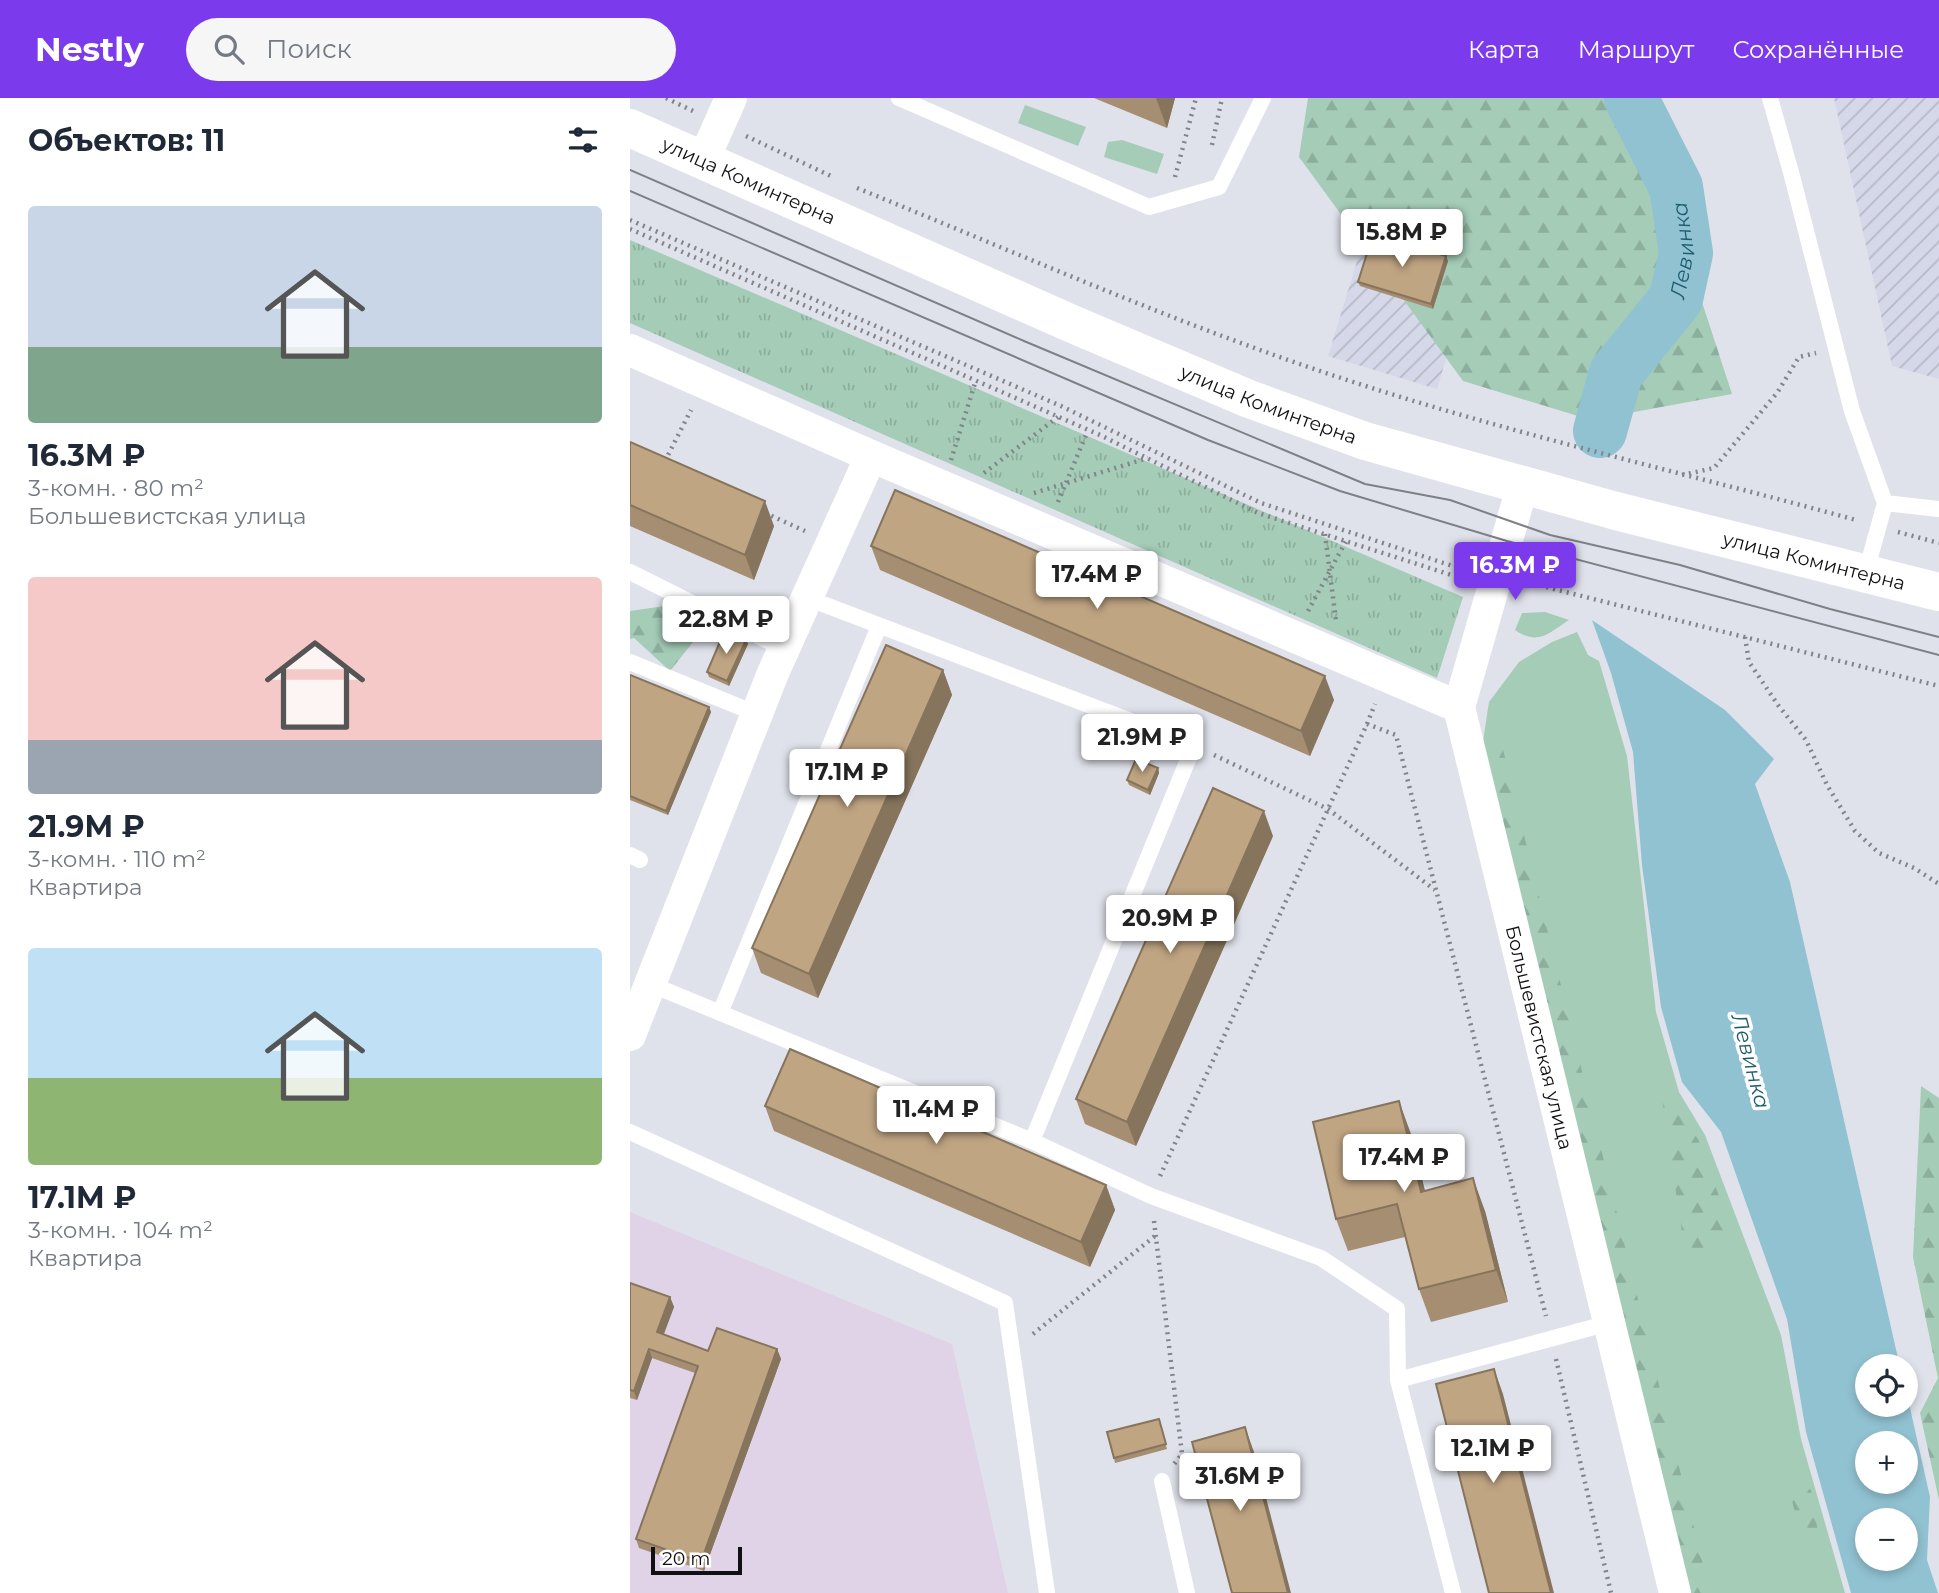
<!DOCTYPE html>
<html lang="ru">
<head>
<meta charset="utf-8">
<style>
	body { margin:0; font-family:Montserrat,sans-serif; background:#f6f6f7; color:#1f2937; height:100vh; display:flex; flex-direction:column; font-size:26px; white-space:nowrap }
	* { box-sizing:border-box; margin:0 }
	p { font-size:23px; color:#747a83 }
	.icon { flex:none; width:38px; height:38px; fill:none; stroke:currentColor; stroke-width:2; stroke-linecap:round; stroke-linejoin:round }
	.map { position:relative; flex:1; overflow:hidden }
	.sheet { display:flex; flex-direction:column; background:#fff; width:630px }
	.sheet>* { flex:none }
	.buttons { position:absolute; left:1225px; top:1256px; display:grid; gap:14px }
	.buttons a { display:grid; place-items:center; width:63px; height:63px; border-radius:50%; background:#fff; box-shadow:0 4px 10px #0003; font-size:35px }
	.scale { position:absolute; left:21px; bottom:18px; width:91px; box-sizing:border-box; padding-left:7px; border:4px solid #111114; border-top:0; font-size:19px; line-height:24px; white-space:nowrap; color:#111114; -webkit-text-stroke:5px #fff; paint-order:stroke }
	.price { position:absolute; translate:-50% -60px; padding:0 16px; border-radius:7px; background:#fff; color:#222; font-size:23px; line-height:46px; filter:drop-shadow(0 2px 4px #0008) }
	.price::after { content:''; position:absolute; left:50%; top:42px; width:21px; height:16px; margin-left:-10px; background:inherit; clip-path:polygon(0 0,100% 0,50% 100%) }
	.price.active { background:#7c3aed; color:#fff }
	ul { padding:0; list-style:none }
	li { display:grid; align-content:center; gap:14px; height:371px; padding:0 28px }
	li span { display:grid; place-items:center; height:217px; border-radius:7px; color:#555 }
	li>.icon { margin-inline-start:auto }
	span .icon { width:126px; height:126px; fill:#fffc; stroke-width:1 }
	li b { font-size:30px }
	h2 { display:flex; justify-content:space-between; align-items:center; height:84px; padding:0 28px; font-size:30px }
	header { display:flex; align-items:center; gap:42px; box-sizing:border-box; height:98px; padding:0 35px; background:#7c3aed; color:#fff }
	header strong { font-size:33px }
	nav { display:flex; gap:38px; margin-inline-start:auto; font-size:24px }
	.search { width:490px; height:63px; background:#f6f6f7; display:flex; align-items:center; gap:18px; box-sizing:border-box; padding:0 24px; border-radius:38px; color:#747a83; font-size:26px }
	main { display:flex; flex:1; min-height:0 }
	.map>svg:first-child { display:block }
</style>
</head>
<body>
<header>
<strong>Nestly</strong>
<div class="search"><svg class="icon" aria-label="search" viewBox="0 0 24 24"><circle cx="10" cy="10" r="6"/><path d="M15 15l6 6"/></svg>Поиск</div>
<nav><a>Карта</a><a>Маршрут</a><a>Сохранённые</a></nav>
</header>
<main>
<section class="sheet">
<h2>Объектов: 11<svg class="icon" aria-label="filters" viewBox="0 0 24 24"><path d="M4 7h16M4 17h16"/><circle cx="9" cy="7" r="2"/><circle cx="15" cy="17" r="2"/></svg></h2>
<ul>
<li><span style="background:linear-gradient(#c9d6e8 65%,#7fa58c 0)"><svg class="icon" aria-label="home" viewBox="0 0 24 24"><path d="M3 11l9-7 9 7M6 9v11h12V9"/></svg></span><div><b>16.3M ₽</b><p>3-комн. · 80 m²</p><p>Большевистская улица</p></div></li>
<li><span style="background:linear-gradient(#f6c9c9 75%,#9aa5b1 0)"><svg class="icon" aria-label="home" viewBox="0 0 24 24"><path d="M3 11l9-7 9 7M6 9v11h12V9"/></svg></span><div><b>21.9M ₽</b><p>3-комн. · 110 m²</p><p>Квартира</p></div></li>
<li><span style="background:linear-gradient(#bfe0f5 60%,#8fb573 0)"><svg class="icon" aria-label="home" viewBox="0 0 24 24"><path d="M3 11l9-7 9 7M6 9v11h12V9"/></svg></span><div><b>17.1M ₽</b><p>3-комн. · 104 m²</p><p>Квартира</p></div></li>
</ul>
</section>
<div class="map">
<svg width="1309" height="1495" viewBox="0 0 1309 1495">
	<defs>
		<pattern id="industrial-furrows" width="10" height="10" patternUnits="userSpaceOnUse" patternTransform="scale(1.75)"><rect width="10" height="10" fill="#d5d8e8"/><path d="M-1 1l2-2M0 10L10 0M9 11l2-2" fill="none" stroke="#b6b8c6"/></pattern>
		<pattern id="forest-firs" width="22" height="20" patternUnits="userSpaceOnUse" patternTransform="scale(1.75)"><rect width="22" height="20" fill="#a4ccb7"/><path d="M5 1l3.5 6h-7zM16 11l3.5 6h-7z" fill="#8cae9c"/></pattern>
		<pattern id="park-tufts" width="24" height="20" patternUnits="userSpaceOnUse" patternTransform="scale(1.75)"><rect width="24" height="20" fill="#a4ccb7"/><path d="M3 7l-1-3M5 7V3M7 7l1-3M15 17l-1-3M17 17v-4M19 17l1-3" fill="none" stroke="#8cae9c"/></pattern>
	</defs>
	<rect width="100%" height="100%" fill="#e0e2eb"/>
	<path fill="url(#industrial-furrows)" d="M1204,0H1309V281L1262,268Z
		M735,137L843,171L807,291L698,258Z"/>
	<path fill="#e0d3e7" d="M0,1114L322,1246L378,1495H0Z"/>
	<path fill="#a4ccb7" d="M395,7L456,29L448,48L388,25Z
		M492,42L534,56L527,76L474,59L478,44Z
		M915,514L939,522C919,535 908,548 885,532L892,515Z
		M947,534L958,557L969,563L997,658L1026,914L1049,994L1075,1037L1151,1237L1171,1341L1215,1495H1053L850,663L859,604L889,564L922,544Z"/>
	<path fill="url(#forest-firs)" d="M678,0H1015L1056,155L1102,296L961,322L833,283L669,59Z
		M41,507L71,534L40,573L4,540L0,541V513Z
		M869,635L1080,1495H1062L858,661Z
		M1030,988L1068,1041L1104,1139L1057,1168Z
		M1291,988L1309,1000V1402L1290,1315L1308,1280L1283,1159Z
		M1156,1382L1181,1392L1189,1439L1170,1432Z"/>
	<path fill="url(#park-tufts)" d="M0,142L833,499L807,580L0,225Z"/>
	<path fill="#91c2d2" fill-rule="evenodd" d="M962,522L1095,612L1144,661L1125,686L1160,784L1270,1269H1237V1307H1276V1292L1300,1399L1297,1462L1308,1495H1221L1176,1334L1157,1221L1091,1034L1052,984L1031,909L1012,767L1003,654L981,575ZM1237,1346H1276V1384H1237ZM1237,1423H1276V1461H1237Z"/>
	<g fill="none" stroke-linecap="round" stroke-linejoin="round">
		<path stroke="#91c2d2" stroke-width="54" id="s1" d="M970,333L986,275L1046,201L1056,155L1046,89L1001,0"/>
		<path stroke="#83848a" stroke-width="4.5" stroke-dasharray="2 5" stroke-linecap="butt" d="M36,0L63,13
			M116,38L203,79
			M582,47L592,0
			M545,79L566,0
			M227,90C385,154 542,224 705,278C876,335 1052,374 1226,422
			M0,122L431,308L631,405L838,473
			M0,131L470,337L628,415L837,482
			M321,362L346,282
			M35,363L61,312
			M354,375L428,319
			M1052,377L1084,370L1147,295L1169,259L1186,255
			M404,395L518,360
			M428,404L456,337
			M135,415L175,433
			M1268,434L1309,445
			M695,436L706,523
			M896,484L1309,588
			M678,513L716,443
			M1115,539L1119,564L1148,607L1176,642L1197,687L1225,733L1249,755L1284,770L1309,786
			M737,626L745,606
			M584,657L698,711L805,792
			M530,1078L737,626L766,637L916,1218
			M524,1123L552,1356L544,1366
			M403,1236L525,1138
			M926,1261L981,1495"/>
		<path stroke="#fff" stroke-width="16" d="M269,0L519,109L589,89L633,0
			M1140,0L1162,78L1222,313L1255,405L1236,474
			M1255,405L1309,411
			M0,474L154,551
			M177,500L564,647L402,1043L521,1098L691,1160L767,1211L768,1282
			M0,564L127,616
			M0,757L10,762
			M20,886L402,1043
			M90,915L249,528
			M0,1034L375,1205L417,1495
			M532,1383L557,1495
			M823,1495L768,1282L979,1225"/>
		<g stroke="#fff" stroke-width="32">
			<path d="M73,63L101,0"/>
			<path d="M0,252L241,358L829,609"/>
			<path id="s2" d="M893,386L829,609L1045,1495"/>
			<path d="M0,937L143,575L241,358"/>
		</g>
		<path stroke="#fff" stroke-width="38" id="s3" d="M0,30L440,225L619,301L735,343L986,413L1309,494"/>
		<path stroke="#7f8086" stroke-width="2" d="M0,72L394,243L735,386L820,402L920,437L1050,467L1200,511L1309,539
			M0,93L578,342L710,393L877,443L1309,557"/>
	</g>
	<path fill="#a58e71" d="M464,0H545L537,30Z
		M818,163L803,211L730,188L728,184Z
		M0,344L144,428L124,482L0,428Z
		M241,448L704,602L680,658L250,472Z
		M116,542L118,546L99,588L79,579L77,574Z
		M313,572L322,597L188,900L131,875L122,850Z
		M0,577L79,609L81,614L38,717L0,702Z
		M528,670L529,675L520,697L499,687L497,682Z
		M643,738L506,1048L455,1026L446,1001Z
		M135,1008L476,1087L485,1112L460,1169L144,1033Z
		M781,1036L795,1093L855,1113L878,1204L801,1224L789,1191L775,1139L718,1153L706,1121Z
		M0,1185L40,1199L44,1209L33,1236L78,1253L147,1251L151,1261L74,1473L9,1450L6,1441L65,1275L22,1260L7,1302L0,1300Z
		M529,1321L537,1351L485,1365L484,1360Z"/>
	<path fill="#86745c" d="M526,0H545L537,30Z
		M816,158L818,163L803,211L801,206Z
		M135,403L144,428L124,482L115,457Z
		M116,542L118,546L99,588L97,583Z
		M313,572L322,597L188,900L179,876Z
		M695,578L704,602L680,658L671,633Z
		M79,609L81,614L38,717L36,713Z
		M528,670L529,675L520,697L518,692Z
		M634,713L643,738L506,1048L497,1024Z
		M769,1003L781,1036L803,1126L791,1094Z
		M843,1080L855,1113L878,1204L866,1172Z
		M476,1087L485,1112L460,1169L451,1144Z
		M40,1199L44,1209L31,1244L27,1234Z
		M19,1251L22,1260L7,1302L4,1293Z
		M147,1251L151,1261L74,1473L71,1464Z
		M864,1271L873,1296L924,1495H921Z
		M615,1329L624,1354L661,1495H658Z"/>
	<path fill="#c0a583" stroke="#86745c" stroke-width="2" d="M743,136L816,158L801,206L728,184Z
		M0,344L135,403L115,457L0,407Z
		M265,392L695,578L671,633L241,448Z
		M95,532L116,542L97,583L77,574Z
		M256,547L313,572L179,876L122,850Z
		M0,577L79,609L36,713L0,698Z
		M506,661L528,670L518,692L497,682Z
		M583,690L634,713L497,1024L446,1001Z
		M160,951L476,1087L451,1144L135,1008Z
		M769,1003L791,1094L843,1080L866,1172L789,1191L767,1106L706,1121L683,1024Z
		M0,1185L40,1199L27,1234L78,1253L87,1230L147,1251L71,1464L6,1441L68,1268L19,1251L4,1293L0,1292Z
		M864,1271L921,1495H859L806,1286Z
		M529,1321L536,1346L484,1360L477,1334Z
		M615,1329L658,1495H602L562,1344Z"/>
	<g text-anchor="middle" dominant-baseline="central" stroke-width="7" stroke-linejoin="round" paint-order="stroke">
		<g font-size="19" fill="#111114" stroke="#fff">
			<text stroke="none"><textPath href="#s3" startOffset="130">улица Коминтерна</textPath></text>
			<text stroke="none"><textPath href="#s3" startOffset="696">улица Коминтерна</textPath></text>
			<text stroke="none"><textPath href="#s3" startOffset="1264">улица Коминтерна</textPath></text>
			<text stroke="none"><textPath href="#s2" startOffset="572">Большевистская улица</textPath></text>
		</g>
		<g font-size="21" font-style="italic" fill="#1e5d6f" stroke="#fff">
			<text stroke="none"><textPath href="#s1" startOffset="205">Левинка</textPath></text>
			<text transform="translate(1121 963) rotate(75)">Левинка</text>
		</g>
	</g>
</svg>
<div class="buttons">
<a><svg class="icon" aria-label="locate" viewBox="0 0 24 24"><circle cx="12" cy="12" r="6"/><path d="M12 2v4M12 18v4M2 12h4M18 12h4"/></svg></a>
<a>+</a>
<a>−</a>
</div>
<div class="scale">20 m</div>
<b class="price" style="left:772px;top:171px">15.8M ₽</b>
<b class="price active" style="left:885px;top:504px">16.3M ₽</b>
<b class="price" style="left:467px;top:513px">17.4M ₽</b>
<b class="price" style="left:96px;top:558px">22.8M ₽</b>
<b class="price" style="left:512px;top:676px">21.9M ₽</b>
<b class="price" style="left:217px;top:711px">17.1M ₽</b>
<b class="price" style="left:540px;top:857px">20.9M ₽</b>
<b class="price" style="left:306px;top:1048px">11.4M ₽</b>
<b class="price" style="left:774px;top:1096px">17.4M ₽</b>
<b class="price" style="left:863px;top:1387px">12.1M ₽</b>
<b class="price" style="left:610px;top:1415px">31.6M ₽</b>
</div>
</main>
</body>
</html>
